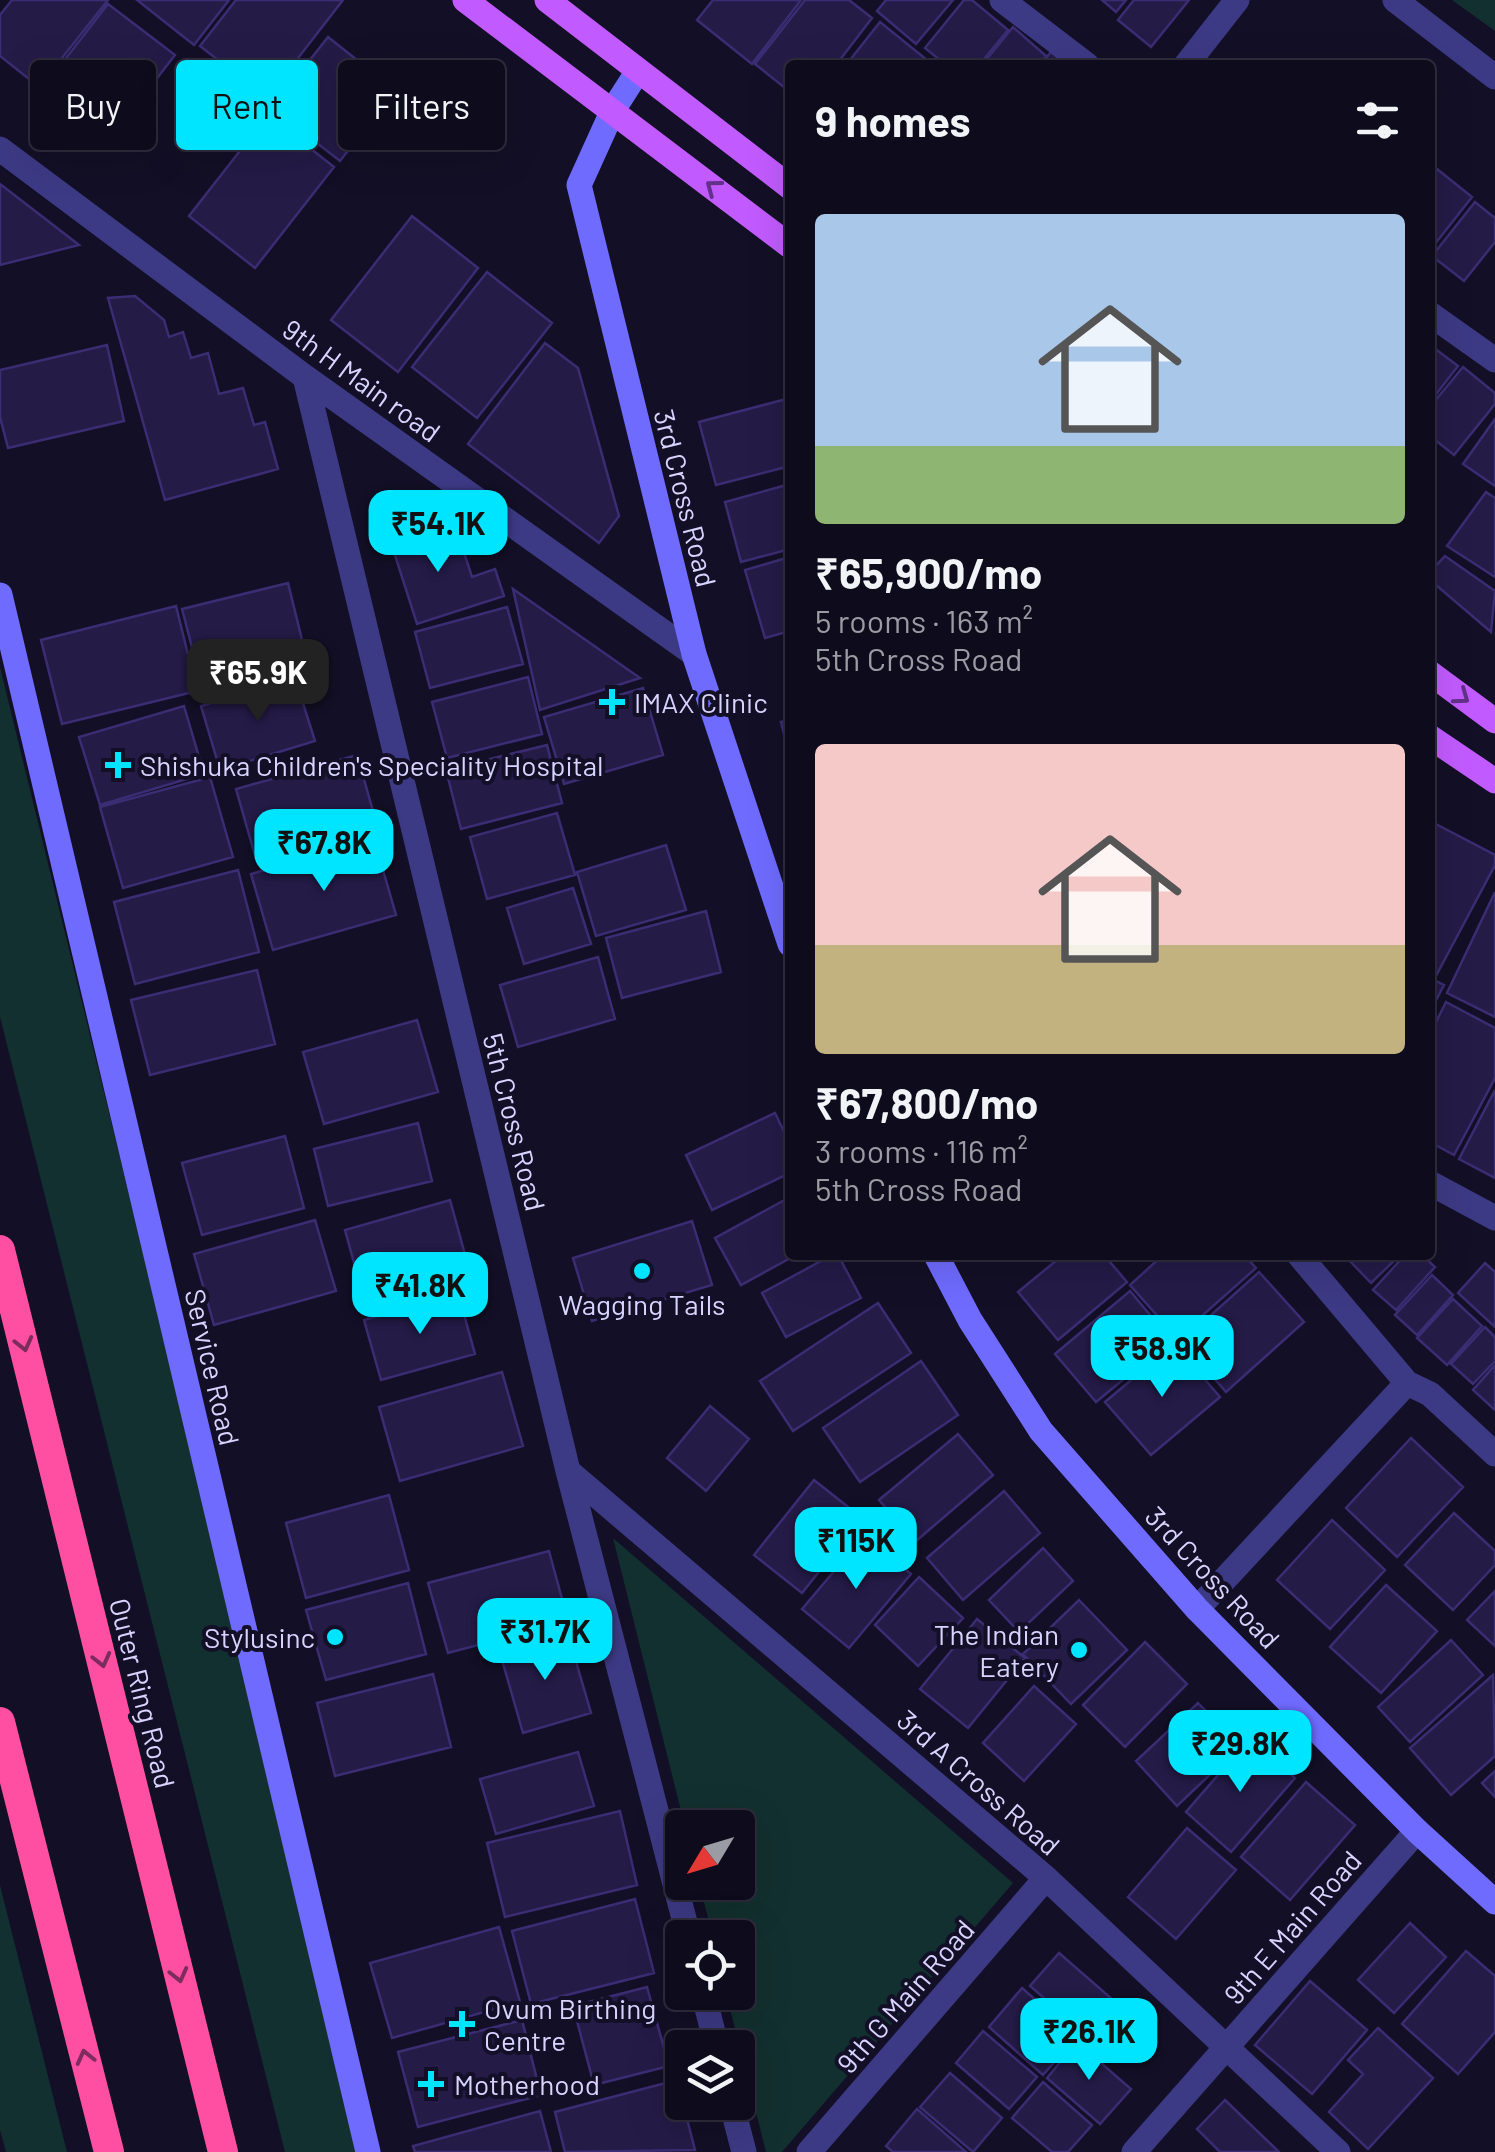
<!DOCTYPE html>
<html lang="en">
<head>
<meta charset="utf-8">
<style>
	body { margin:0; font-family:Barlow,sans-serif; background:#1c1929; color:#f1f3f6; height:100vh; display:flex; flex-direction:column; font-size:38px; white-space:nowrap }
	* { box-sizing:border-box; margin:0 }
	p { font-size:32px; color:#9b9ba3 }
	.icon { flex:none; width:55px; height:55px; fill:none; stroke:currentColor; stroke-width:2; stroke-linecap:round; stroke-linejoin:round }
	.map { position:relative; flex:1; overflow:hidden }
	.panel { position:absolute; left:785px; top:60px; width:650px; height:1200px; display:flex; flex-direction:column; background:#0e0b1c; border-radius:10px; box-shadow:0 10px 40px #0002,0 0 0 2px #2e2b3b }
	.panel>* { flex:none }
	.guide { position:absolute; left:30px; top:60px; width:605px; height:90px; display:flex; gap:20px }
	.needle { width:65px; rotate:232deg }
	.tools { position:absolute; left:665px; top:1810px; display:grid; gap:20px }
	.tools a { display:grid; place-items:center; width:90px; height:90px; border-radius:10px; background:#0e0b1c; box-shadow:0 10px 40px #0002,0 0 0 2px #2e2b3b; font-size:50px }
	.price { position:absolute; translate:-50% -85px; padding:0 22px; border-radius:20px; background:#00e5ff; color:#111; font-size:32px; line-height:65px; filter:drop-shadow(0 2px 5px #0008) }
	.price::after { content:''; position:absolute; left:50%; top:60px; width:30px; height:22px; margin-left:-15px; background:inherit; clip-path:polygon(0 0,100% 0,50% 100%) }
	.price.selected { background:#222; color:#fff }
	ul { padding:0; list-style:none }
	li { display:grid; align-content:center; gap:20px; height:530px; padding:0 30px }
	li span { display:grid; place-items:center; height:310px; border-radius:10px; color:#555 }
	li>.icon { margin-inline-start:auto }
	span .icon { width:180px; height:180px; fill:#fffc; stroke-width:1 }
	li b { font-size:42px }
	h2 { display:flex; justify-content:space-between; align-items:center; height:120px; padding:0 30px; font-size:42px }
	.pill { padding:0 35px; border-radius:10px; background:#0e0b1c; box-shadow:0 10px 40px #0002,0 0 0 2px #2e2b3b; font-size:35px; line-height:90px }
	.pill.selected { background:#00e5ff; color:#111 }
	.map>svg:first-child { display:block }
</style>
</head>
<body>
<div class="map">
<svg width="1495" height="2152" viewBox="0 0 1495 2152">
	<rect width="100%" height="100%" fill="#130f26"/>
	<path fill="#12302f" d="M1452,0H1495V31Z
		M0,667L363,2152H285L0,1017Z
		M613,1538L1013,1883L782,2152H766L726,1993L738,1992V1938L713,1937L699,1883L738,1882V1828L685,1827Z
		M0,1885L67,2152H6L0,2130Z"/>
	<path fill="#241b47" stroke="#3b2d73" stroke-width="2.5" d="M12,0H108L39,87L0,56V15Z
		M137,0H229L194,45Z
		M236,0H343L267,98L200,46Z
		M713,0H801L752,64L697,20Z
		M805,0H849L872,18L836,65H790V92L755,64Z
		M886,0H953L916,44L877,11Z
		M964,0H972L1008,30L979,65H946L925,48Z
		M1102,0H1126L1116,12Z
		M1134,0H1189L1151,47L1118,20Z
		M108,4L175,55L120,126L53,75Z
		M880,22L932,64L931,65H846Z
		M1013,27L1046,56L1039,65H982Z
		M328,37L395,90L340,161L272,108Z
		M1051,52L1067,65H1040Z
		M268,115L334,167L255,268L189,216Z
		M1437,169L1472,197L1431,249L1430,178Z
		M0,184L79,245L0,265Z
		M1475,202L1495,218V242L1464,281L1432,256Z
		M412,216L478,268L398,372L331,320Z
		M487,272L552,323L477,418L412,367Z
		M135,296L164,320L169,337L183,332L191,358L208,353L219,394L243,388L254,425L265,422L278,469L165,500L108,298Z
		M545,343L578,368L619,516L599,543L468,444Z
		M107,345L124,421L8,448L0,417V370Z
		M1430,345L1458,366L1430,402Z
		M1463,367L1495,393V404L1454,455L1430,436V407Z
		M790,398V466L716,485L699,422Z
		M1495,419V486L1463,464Z
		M790,484V549L741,562L725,502Z
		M1486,492L1495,498V577L1447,546Z
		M419,517L431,553L461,543L472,577L495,569L504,596L417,624L386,527Z
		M1445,556L1495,591L1491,632L1430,580V572Z
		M790,557V631L765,638L745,570Z
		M288,583L305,652L200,678L182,609Z
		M513,589L640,678L540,710Z
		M176,606L197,691L62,724L41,640Z
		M507,607L523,664L430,688L415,632Z
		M528,677L542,734L447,758L432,702Z
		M295,678L315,741L220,770L201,706Z
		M643,688L663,755L564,784L544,717Z
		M184,706L204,774L100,805L79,737Z
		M790,720V759L781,722Z
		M547,745L562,803L461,829L446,770Z
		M357,755L377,825L256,859L236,789Z
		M210,777L233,857L123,888L100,807Z
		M557,813L575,875L487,899L470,837Z
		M1430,821L1495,855V865L1437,974L1430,970Z
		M374,839L396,915L273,950L251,874Z
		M666,845L686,910L596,936L577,872Z
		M238,870L259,952L135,984L114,902Z
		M573,888L591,944L524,964L507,908Z
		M1495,892V1017L1447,993Z
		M706,911L721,972L622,998L606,938Z
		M598,957L615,1019L518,1047L500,985Z
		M257,970L275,1044L150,1075L131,1000Z
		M1430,978L1444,985L1430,1012Z
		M1446,1002L1495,1028V1078L1454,1155L1430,1142V1034Z
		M417,1020L438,1092L324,1124L303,1052Z
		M1495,1090V1178L1459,1159Z
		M775,1113L790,1144V1173L712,1210L686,1155Z
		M418,1123L432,1181L328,1206L314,1149Z
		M285,1136L304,1208L202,1235L182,1163Z
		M790,1197V1255H796L741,1285L715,1238Z
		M450,1200L467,1262L362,1292L345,1230Z
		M315,1220L336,1291L214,1325L194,1254Z
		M692,1221L712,1285L592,1321L573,1258Z
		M832,1255H838L861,1298L786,1337L762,1293Z
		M1063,1255H1104L1127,1282L1058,1340L1018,1292Z
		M1163,1255H1244L1256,1268L1177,1338L1130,1285Z
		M1351,1255H1400L1371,1283L1347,1258Z
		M1405,1255H1422L1435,1267L1396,1310L1373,1290Z
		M1485,1263L1495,1272V1327L1458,1293Z
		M1259,1272L1304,1322L1226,1392L1182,1341Z
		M1432,1275L1453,1295L1417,1335L1395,1315Z
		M1130,1291L1171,1340L1096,1402L1055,1354Z
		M458,1293L475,1354L381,1380L364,1320Z
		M1453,1299L1482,1326L1447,1365L1417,1338Z
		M878,1303L911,1353L793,1431L760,1381Z
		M1485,1327L1495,1337V1361L1473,1384L1451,1364Z
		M1174,1344L1220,1397L1151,1455L1105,1402Z
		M921,1361L958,1415L860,1482L823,1428Z
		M1495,1365V1410L1473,1390Z
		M502,1372L523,1446L400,1481L379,1407Z
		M710,1406L749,1439L706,1491L667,1458Z
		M958,1434L993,1475L915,1542L879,1500Z
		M1411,1438L1463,1487L1397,1557L1346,1508Z
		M814,1480L862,1518L802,1593L754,1555Z
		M1004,1491L1040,1533L963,1600L927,1558Z
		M389,1495L409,1570L306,1598L286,1523Z
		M1454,1513L1495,1551V1565L1453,1610L1405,1565Z
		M1332,1520L1385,1570L1330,1629L1277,1580Z
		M864,1536L911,1574L849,1648L802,1609Z
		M1043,1548L1073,1581L1019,1632L989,1600Z
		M549,1551L568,1621L448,1653L428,1583Z
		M919,1577L963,1618L918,1666L875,1625Z
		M408,1583L426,1654L326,1680L306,1610Z
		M1386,1585L1437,1631L1381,1693L1330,1647Z
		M1495,1591V1646L1467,1620Z
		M1079,1600L1127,1650L1071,1704L1023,1654Z
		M977,1619L1025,1658L968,1728L920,1689Z
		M568,1634L591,1713L523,1733L500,1653Z
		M1451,1640L1483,1675L1410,1742L1378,1707Z
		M1145,1642L1187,1684L1125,1747L1083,1705Z
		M433,1674L451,1747L335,1776L317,1703Z
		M1493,1675L1495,1756L1451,1795L1410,1748Z
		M1034,1686L1076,1724L1024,1781L983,1743Z
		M1198,1703L1240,1746L1177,1806L1136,1761Z
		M1250,1738L1295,1778L1231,1852L1186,1812Z
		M578,1752L594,1806L496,1834L480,1779Z
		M1495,1771V1797L1482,1783Z
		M1306,1782L1355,1825L1290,1900L1241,1857Z
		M620,1811L637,1885L505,1917L487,1843Z
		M1187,1828L1236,1870L1176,1939L1128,1897Z
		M635,1899L654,1973L531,2004L512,1931Z
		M1410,1923L1446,1957L1394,2013L1358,1980Z
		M499,1927L520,2002L392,2038L370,1963Z
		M1466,1951L1495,1976V2032L1458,2074L1402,2024Z
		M1059,1953L1112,1999L1083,2032L1030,1986Z
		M1310,1981L1367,2030L1312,2094L1255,2045Z
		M647,1987L669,2066L594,2085L573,2006Z
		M1022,1988L1077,2036L1043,2075L989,2027Z
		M522,2020L541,2095L418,2127L398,2052Z
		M1378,2028L1433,2078L1368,2149L1329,2112L1363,2074L1348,2060Z
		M983,2031L1037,2077L1009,2109L956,2063Z
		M1077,2042L1131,2089L1100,2124L1047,2078Z
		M950,2073L1002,2118L973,2152L920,2107Z
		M677,2080L695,2150L565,2152L555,2112Z
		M1043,2082L1092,2125L1068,2152H1052L1012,2118Z
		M1225,2100L1279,2152H1220L1197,2129Z
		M917,2109L966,2152H893L886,2146Z
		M540,2111L551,2152H415L413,2146Z"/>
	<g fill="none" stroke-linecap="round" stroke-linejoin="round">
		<path stroke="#3d3a85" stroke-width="25" d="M1002,0L1087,65
			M1395,0L1495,77
			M1186,65L1237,0
			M0,149L305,377L694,654
			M1430,314L1495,360
			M305,377L568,1471L689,1938
			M1430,1183L1495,1218
			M1299,1255L1407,1383L1430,1394L1495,1454
			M568,1471L1046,1878L1338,2152
			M1197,1609L1407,1383
			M703,1992L717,2048
			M731,2102L744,2152
			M809,2152L1046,1878
			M1134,2152L1417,1831"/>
		<path stroke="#6f6bff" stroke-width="25" d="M638,71L613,110L579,185L694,654L790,944
			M0,595L368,2152
			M936,1255L970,1320L1041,1431L1197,1609L1417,1831L1495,1902"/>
		<path stroke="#c25bff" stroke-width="25" d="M465,0L790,246
			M547,0L790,187
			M1430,673L1495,721
			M1430,737L1495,781"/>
		<path stroke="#ff4fa3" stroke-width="30" d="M0,1250L223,2152
			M0,1722L109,2152"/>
	</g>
	<defs><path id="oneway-chevron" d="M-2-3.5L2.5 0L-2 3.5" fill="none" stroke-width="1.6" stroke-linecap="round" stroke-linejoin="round" transform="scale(2.5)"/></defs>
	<g stroke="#623188">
		<use href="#oneway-chevron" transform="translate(713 187) rotate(-143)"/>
		<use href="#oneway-chevron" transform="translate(1462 697) rotate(36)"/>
	</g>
	<g stroke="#7d2c5e">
		<use href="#oneway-chevron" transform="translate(24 1344) rotate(76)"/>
		<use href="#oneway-chevron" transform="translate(102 1660) rotate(76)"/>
		<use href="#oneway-chevron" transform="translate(179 1975) rotate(76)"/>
		<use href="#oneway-chevron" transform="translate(85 2057) rotate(-104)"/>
	</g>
	<g fill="#00e5ff" stroke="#130f26" stroke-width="4">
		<path d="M607 687h10v10h10v10h-10v10h-10v-10h-10v-10h10z"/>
		<path d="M113 750h10v10h10v10h-10v10h-10v-10h-10v-10h10z"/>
		<circle cx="642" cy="1271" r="10"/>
		<circle cx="335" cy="1637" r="10"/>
		<circle cx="1079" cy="1650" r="10"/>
		<path d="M457 2009h10v10h10v10h-10v10h-10v-10h-10v-10h10z"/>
		<path d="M426 2069h10v10h10v10h-10v10h-10v-10h-10v-10h10z"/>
	</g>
	<g text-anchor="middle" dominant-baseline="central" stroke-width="8" stroke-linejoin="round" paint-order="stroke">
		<g font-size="28" fill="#d9d4ff" stroke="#130f26">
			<text transform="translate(362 380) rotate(36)">9th H Main road</text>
			<text transform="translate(686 498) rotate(76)">3rd Cross Road</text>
			<text transform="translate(515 1122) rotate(76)">5th Cross Road</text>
			<text transform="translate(213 1367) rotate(77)">Service Road</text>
			<text transform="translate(1213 1577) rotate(47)">3rd Cross Road</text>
			<text transform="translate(143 1693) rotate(76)">Outer Ring Road</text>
			<text transform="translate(979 1782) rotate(41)">3rd A Cross Road</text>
			<text transform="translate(1292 1927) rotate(-49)">9th E Main Road</text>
			<text transform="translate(905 1996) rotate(-49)">9th G Main Road</text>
		</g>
		<g font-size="28" fill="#d9d4ff" stroke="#130f26" text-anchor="start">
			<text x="634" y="702">IMAX Clinic</text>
			<text x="140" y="765">Shishuka Children's Speciality Hospital</text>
			<text x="642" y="1304" text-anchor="middle">Wagging Tails</text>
			<text x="1059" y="1634" text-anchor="end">The Indian<tspan x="1059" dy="32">Eatery</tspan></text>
			<text x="315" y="1637" text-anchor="end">Stylusinc</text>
			<text x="484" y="2008">Ovum Birthing<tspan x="484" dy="32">Centre</tspan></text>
			<text x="454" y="2084">Motherhood</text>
		</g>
	</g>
</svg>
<div class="tools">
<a><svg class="needle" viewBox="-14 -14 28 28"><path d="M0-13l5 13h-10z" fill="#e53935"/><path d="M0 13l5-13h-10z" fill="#9b9ba3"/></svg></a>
<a><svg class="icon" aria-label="locate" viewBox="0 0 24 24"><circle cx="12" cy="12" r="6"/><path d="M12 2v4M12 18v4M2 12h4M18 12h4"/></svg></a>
<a><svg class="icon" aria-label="layers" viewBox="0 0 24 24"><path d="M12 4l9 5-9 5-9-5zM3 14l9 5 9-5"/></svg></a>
</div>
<b class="price" style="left:438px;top:575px">₹54.1K</b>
<b class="price selected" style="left:258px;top:724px">₹65.9K</b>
<b class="price" style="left:324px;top:894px">₹67.8K</b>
<b class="price" style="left:420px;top:1337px">₹41.8K</b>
<b class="price" style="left:1162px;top:1400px">₹58.9K</b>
<b class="price" style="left:856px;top:1592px">₹115K</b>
<b class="price" style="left:545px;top:1683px">₹31.7K</b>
<b class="price" style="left:1240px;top:1795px">₹29.8K</b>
<b class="price" style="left:1089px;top:2083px">₹26.1K</b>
<div class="guide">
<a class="pill">Buy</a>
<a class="pill selected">Rent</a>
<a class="pill">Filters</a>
</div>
<section class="panel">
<h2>9 homes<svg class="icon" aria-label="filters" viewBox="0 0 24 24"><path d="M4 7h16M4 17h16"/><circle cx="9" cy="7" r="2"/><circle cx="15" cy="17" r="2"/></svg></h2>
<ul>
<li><span style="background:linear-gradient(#a9c7e8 75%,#8fb573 0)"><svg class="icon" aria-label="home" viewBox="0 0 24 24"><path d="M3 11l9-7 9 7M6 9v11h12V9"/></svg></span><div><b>₹65,900/mo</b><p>5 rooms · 163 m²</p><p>5th Cross Road</p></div></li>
<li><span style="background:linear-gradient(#f6c9c9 65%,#c2b280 0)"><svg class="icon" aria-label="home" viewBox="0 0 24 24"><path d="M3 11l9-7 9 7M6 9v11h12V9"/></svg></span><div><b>₹67,800/mo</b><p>3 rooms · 116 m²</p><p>5th Cross Road</p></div></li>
</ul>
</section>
</div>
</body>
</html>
